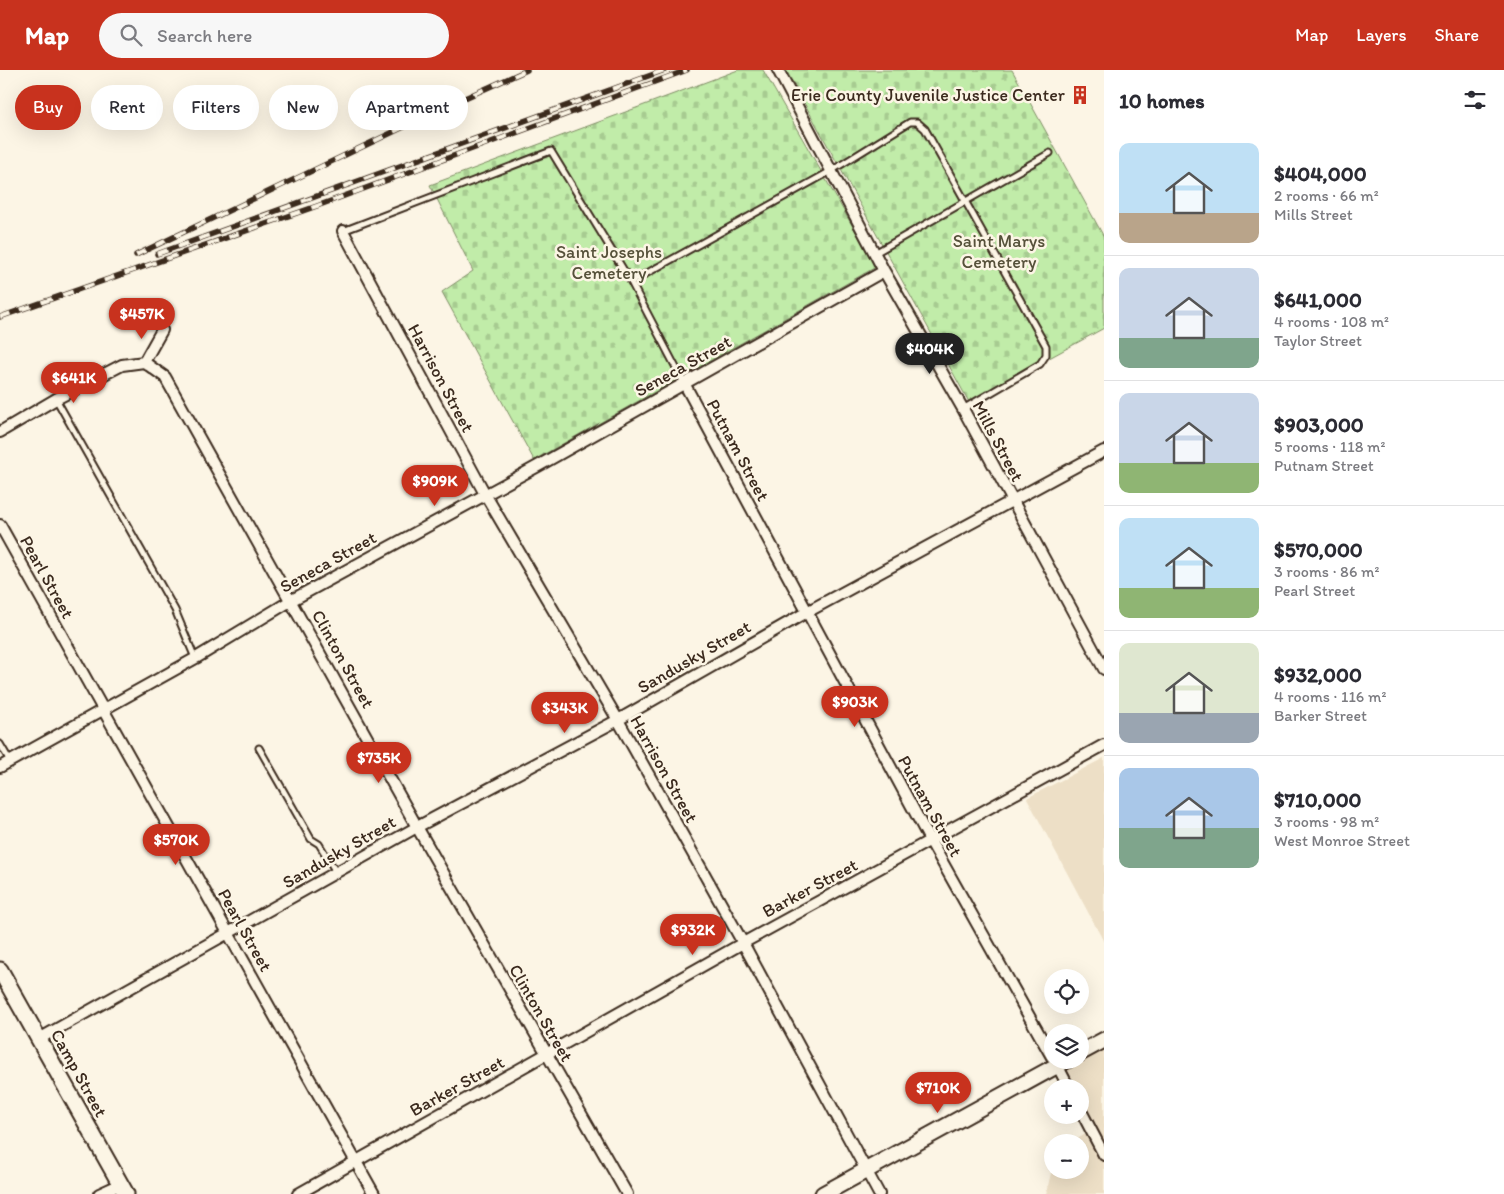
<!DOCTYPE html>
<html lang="en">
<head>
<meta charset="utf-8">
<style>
	body { margin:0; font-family:Itim,sans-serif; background:#f7f7f7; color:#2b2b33; height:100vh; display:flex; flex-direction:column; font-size:19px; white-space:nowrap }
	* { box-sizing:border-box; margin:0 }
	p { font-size:16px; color:#7c7c81 }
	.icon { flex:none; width:28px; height:28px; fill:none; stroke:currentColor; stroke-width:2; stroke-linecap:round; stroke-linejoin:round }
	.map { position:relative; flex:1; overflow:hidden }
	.side { display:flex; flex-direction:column; background:#fff; width:400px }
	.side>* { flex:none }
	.guide { position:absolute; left:15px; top:15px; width:475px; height:45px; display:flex; gap:10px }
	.buttons { position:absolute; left:1044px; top:899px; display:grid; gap:10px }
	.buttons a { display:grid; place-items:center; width:45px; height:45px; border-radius:50%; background:#fff; box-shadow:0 5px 20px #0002; font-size:25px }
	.price { position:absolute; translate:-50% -42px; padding:0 11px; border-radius:18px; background:#c8321e; color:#fff; font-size:16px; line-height:32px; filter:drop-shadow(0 1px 2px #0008) }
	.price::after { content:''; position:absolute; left:50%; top:30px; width:15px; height:11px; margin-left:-8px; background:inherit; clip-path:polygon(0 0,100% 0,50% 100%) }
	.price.active { background:#222; color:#fff }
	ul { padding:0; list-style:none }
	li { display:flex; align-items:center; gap:15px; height:125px; padding:0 15px }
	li+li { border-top:1px solid #e1e1e2 }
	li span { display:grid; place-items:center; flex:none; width:140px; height:100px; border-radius:10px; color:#555 }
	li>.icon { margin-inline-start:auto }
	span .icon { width:60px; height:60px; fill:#fffc; stroke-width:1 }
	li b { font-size:21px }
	h2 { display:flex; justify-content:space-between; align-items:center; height:60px; padding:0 15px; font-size:21px }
	.pill { padding:0 18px; border-radius:22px; background:#fff; box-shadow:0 5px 20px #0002; font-size:18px; line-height:45px }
	.pill.active { background:#c8321e; color:#fff }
	header { display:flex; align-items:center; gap:30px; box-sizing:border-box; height:70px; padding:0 25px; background:#c8321e; color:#fff }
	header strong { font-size:24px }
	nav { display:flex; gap:28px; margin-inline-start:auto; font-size:18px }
	.search { width:350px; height:45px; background:#f7f7f7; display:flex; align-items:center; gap:12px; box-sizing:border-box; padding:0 18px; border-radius:28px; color:#7c7c81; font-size:19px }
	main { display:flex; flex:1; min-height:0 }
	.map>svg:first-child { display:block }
</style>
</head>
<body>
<header>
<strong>Map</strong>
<div class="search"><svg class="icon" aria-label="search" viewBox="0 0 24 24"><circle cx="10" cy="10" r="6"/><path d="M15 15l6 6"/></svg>Search here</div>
<nav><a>Map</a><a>Layers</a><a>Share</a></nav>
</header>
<main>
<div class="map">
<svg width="1104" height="1124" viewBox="0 0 1104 1124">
	<defs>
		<pattern id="cemetery-stones" width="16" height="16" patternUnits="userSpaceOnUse" patternTransform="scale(1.25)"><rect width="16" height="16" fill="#c1eca9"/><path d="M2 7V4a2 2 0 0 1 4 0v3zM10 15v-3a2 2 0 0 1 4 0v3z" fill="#a7cb91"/></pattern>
	</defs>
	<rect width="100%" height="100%" fill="#fcf5e5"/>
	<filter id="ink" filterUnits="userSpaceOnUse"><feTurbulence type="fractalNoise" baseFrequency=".02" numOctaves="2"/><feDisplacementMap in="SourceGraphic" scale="10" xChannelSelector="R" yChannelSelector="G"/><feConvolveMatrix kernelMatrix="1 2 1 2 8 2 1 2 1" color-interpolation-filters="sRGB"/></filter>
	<g filter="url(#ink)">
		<path fill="#eddfc6" d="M1104,688V872L1027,728Z
			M1104,965V1124H1046L1052,1099L1080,1100V1072H1072L1094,1059L1080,1029V1018L1074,1017L1061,990H1080Z"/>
		<path fill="url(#cemetery-stones)" stroke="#7e8b64" d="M738,0H763L876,197L534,390L442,222L473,201L430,115Z
			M786,0H1012L1104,167V258L969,332Z"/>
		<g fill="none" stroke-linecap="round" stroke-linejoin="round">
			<g stroke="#3b2a1e" stroke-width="9">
				<path id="lane" d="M343,161L551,81L631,212L684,313
					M875,183L1050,83
					M631,212L831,101L910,52H917L925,59L1046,276V285L1040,294L963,339
					M56,329L175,540L195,588
					M0,674L10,691
					M259,678L311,769L319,774L336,802"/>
			</g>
			<g stroke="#3b2a1e" stroke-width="14">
				<path id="street" d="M778,0L884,201L963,339L1104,599
					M343,161L485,424L618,650L743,873L879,1124
					M144,292L165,307L417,757L627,1124
					M144,292L162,260
					M684,313L931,772L1052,987
					M0,362L56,329L122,295L144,292
					M0,455L374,1124
					M0,697L196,588L292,530L538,396L884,201
					M39,969L417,757L618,650L807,542L1104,381
					M1055,991L1069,1018
					M1080,1039L1104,1085
					M99,1124L121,1114
					M298,1124L743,873L1104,675"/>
			</g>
			<g stroke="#3b2a1e" stroke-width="19">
				<path id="secondary" d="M0,900L126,1124
					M1080,983L1104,970
					M823,1124L1067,990"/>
			</g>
			<use href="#lane" stroke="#fcf5e5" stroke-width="5"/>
			<use href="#street" stroke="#fcf5e5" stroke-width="10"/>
			<use href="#secondary" stroke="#fcf5e5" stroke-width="15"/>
			<g stroke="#3b2a1e" stroke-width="5.5">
				<path id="rail" d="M157,184L665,0
					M136,185L456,32L527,0
					M0,247L317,136L687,0"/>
			</g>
			<use href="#rail" stroke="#fcf5e5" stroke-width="4" stroke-dasharray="11" stroke-linecap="butt"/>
		</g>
	</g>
	<defs>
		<g id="building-bare" transform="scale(1.5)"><path d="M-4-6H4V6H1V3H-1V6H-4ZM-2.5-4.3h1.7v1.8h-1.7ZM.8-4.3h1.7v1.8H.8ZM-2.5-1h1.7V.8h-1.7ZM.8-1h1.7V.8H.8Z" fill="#c8321e" stroke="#fcf5e5" stroke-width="2.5" paint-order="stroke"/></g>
	</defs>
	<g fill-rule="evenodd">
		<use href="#building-bare" x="1080" y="25"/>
	</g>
	<g text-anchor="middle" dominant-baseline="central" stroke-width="5" stroke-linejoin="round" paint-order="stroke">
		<g font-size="18" fill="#3b2a1e" stroke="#fcf5e5" text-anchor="end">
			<text x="1065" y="25">Erie County Juvenile Justice Center</text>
		</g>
		<g font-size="18" fill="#56513a" stroke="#fcf5e5">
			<text x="999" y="171">Saint Marys<tspan x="999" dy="21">Cemetery</tspan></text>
			<text x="609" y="182">Saint Josephs<tspan x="609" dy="21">Cemetery</tspan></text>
		</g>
		<g font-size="18" fill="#3b2a1e" stroke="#fcf5e5">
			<text transform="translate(683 296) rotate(-29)">Seneca Street</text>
			<text transform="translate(441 308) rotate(62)">Harrison Street</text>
			<text transform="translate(998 371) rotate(62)">Mills Street</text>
			<text transform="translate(738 380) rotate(62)">Putnam Street</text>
			<text transform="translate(328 492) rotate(-29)">Seneca Street</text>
			<text transform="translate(47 507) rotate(61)">Pearl Street</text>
			<text transform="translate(694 587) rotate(-30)">Sandusky Street</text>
			<text transform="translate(343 589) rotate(61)">Clinton Street</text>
			<text transform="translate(664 699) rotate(61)">Harrison Street</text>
			<text transform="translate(930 736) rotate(61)">Putnam Street</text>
			<text transform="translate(339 782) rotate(-30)">Sandusky Street</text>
			<text transform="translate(810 818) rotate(-28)">Barker Street</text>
			<text transform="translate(245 860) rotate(61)">Pearl Street</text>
			<text transform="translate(541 943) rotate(60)">Clinton Street</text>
			<text transform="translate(79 1003) rotate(61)">Camp Street</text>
			<text transform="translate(457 1016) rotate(-29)">Barker Street</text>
		</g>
	</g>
</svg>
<div class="buttons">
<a><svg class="icon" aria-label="locate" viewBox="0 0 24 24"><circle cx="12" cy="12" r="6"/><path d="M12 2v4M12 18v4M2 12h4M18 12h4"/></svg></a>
<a><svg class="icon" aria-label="layers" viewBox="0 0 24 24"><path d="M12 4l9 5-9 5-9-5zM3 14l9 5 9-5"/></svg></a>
<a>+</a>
<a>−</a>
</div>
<b class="price" style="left:142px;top:270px">$457K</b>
<b class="price active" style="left:930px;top:305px">$404K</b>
<b class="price" style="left:74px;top:334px">$641K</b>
<b class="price" style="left:435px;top:437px">$909K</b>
<b class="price" style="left:855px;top:658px">$903K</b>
<b class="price" style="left:565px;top:664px">$343K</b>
<b class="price" style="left:379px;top:714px">$735K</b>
<b class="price" style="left:176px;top:796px">$570K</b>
<b class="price" style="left:693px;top:886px">$932K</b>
<b class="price" style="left:938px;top:1044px">$710K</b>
<div class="guide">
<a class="pill active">Buy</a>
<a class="pill">Rent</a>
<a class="pill">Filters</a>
<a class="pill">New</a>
<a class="pill">Apartment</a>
</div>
</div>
<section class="side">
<h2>10 homes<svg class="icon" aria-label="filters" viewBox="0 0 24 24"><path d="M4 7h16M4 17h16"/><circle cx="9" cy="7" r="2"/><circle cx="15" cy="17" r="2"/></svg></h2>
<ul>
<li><span style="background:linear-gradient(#bfe0f5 70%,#b9a48a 0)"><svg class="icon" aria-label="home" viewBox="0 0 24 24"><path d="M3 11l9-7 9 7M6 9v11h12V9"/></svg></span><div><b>$404,000</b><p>2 rooms · 66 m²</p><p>Mills Street</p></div></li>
<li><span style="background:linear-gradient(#c9d6e8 70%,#7fa58c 0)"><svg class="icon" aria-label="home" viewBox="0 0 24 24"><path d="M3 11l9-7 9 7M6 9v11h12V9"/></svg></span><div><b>$641,000</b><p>4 rooms · 108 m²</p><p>Taylor Street</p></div></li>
<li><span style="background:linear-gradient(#c9d6e8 70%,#8fb573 0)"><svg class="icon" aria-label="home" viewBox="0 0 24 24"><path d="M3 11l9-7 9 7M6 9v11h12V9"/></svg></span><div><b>$903,000</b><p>5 rooms · 118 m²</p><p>Putnam Street</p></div></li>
<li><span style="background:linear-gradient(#bfe0f5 70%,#8fb573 0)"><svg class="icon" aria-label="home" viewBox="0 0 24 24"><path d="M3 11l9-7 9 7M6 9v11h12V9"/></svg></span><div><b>$570,000</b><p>3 rooms · 86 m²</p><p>Pearl Street</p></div></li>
<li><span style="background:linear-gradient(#dfe7d0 70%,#9aa5b1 0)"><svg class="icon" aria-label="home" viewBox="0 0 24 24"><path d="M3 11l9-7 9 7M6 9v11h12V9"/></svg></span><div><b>$932,000</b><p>4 rooms · 116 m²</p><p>Barker Street</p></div></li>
<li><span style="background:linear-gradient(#a9c7e8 60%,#7fa58c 0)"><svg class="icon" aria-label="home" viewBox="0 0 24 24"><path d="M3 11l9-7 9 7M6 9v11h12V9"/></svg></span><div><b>$710,000</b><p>3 rooms · 98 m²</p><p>West Monroe Street</p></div></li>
</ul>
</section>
</main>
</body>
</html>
